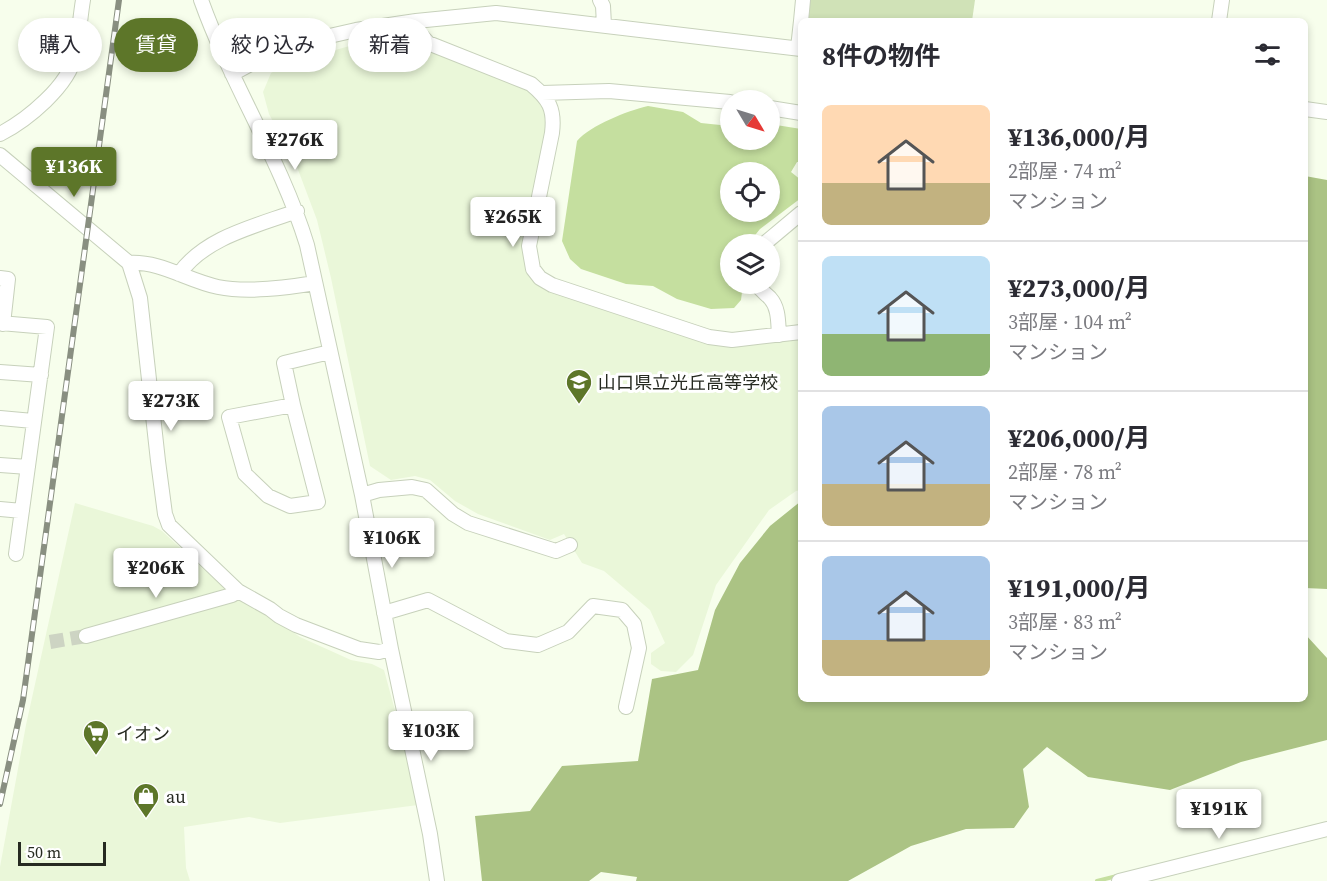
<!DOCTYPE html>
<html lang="ja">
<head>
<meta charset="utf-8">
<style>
	body { margin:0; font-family:"Source Serif 4","Noto Sans JP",serif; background:#f7f7f7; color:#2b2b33; height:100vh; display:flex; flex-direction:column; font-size:22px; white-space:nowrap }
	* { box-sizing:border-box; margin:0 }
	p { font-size:20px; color:#7c7c81 }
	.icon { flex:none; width:33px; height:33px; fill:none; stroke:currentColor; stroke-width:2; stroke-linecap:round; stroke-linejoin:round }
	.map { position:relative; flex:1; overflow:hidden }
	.side { position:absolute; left:798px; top:18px; width:510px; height:684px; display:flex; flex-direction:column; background:#fff; border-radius:9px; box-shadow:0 3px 9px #0003 }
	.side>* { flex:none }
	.top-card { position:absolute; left:18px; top:18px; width:570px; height:54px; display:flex; gap:12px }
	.needle { width:39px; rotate:128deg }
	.tools { position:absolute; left:720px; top:90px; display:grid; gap:12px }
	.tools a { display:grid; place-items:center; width:60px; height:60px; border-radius:50%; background:#fff; box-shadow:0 3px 9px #0003; font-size:30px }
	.scale { position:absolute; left:18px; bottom:15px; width:88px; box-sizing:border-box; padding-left:6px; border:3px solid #262a21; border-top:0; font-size:16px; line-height:21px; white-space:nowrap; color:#262a21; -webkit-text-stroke:4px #fff; paint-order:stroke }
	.price { position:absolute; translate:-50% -51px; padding:0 14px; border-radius:6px; background:#fff; color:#222; font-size:20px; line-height:39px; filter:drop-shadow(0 2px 3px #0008) }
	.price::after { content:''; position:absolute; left:50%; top:36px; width:18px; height:14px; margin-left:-9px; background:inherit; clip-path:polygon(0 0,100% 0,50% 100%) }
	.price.active { background:#5d7629; color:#fff }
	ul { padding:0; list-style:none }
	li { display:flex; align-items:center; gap:18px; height:150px; padding:0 24px }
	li+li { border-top:2px solid #e1e1e2 }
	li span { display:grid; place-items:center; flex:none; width:168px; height:120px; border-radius:9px; color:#555 }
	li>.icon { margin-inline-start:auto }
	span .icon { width:72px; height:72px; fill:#fffc; stroke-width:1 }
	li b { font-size:26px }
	h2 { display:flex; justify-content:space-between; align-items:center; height:72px; padding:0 24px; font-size:26px }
	.chip { padding:0 21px; border-radius:27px; background:#fff; box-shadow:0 3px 9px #0003; font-size:21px; line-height:54px }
	.chip.active { background:#5d7629; color:#fff }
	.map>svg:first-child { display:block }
</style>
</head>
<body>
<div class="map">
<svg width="1327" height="881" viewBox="0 0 1327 881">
	<rect width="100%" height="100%" fill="#f7feec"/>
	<path fill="#eaf7d9" d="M367,41H418L535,91L549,113L532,278L707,341L801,336V490L796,491L769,510L716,585L693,655L676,672L661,671L651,664V653L665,643L650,610L604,571L582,563L564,534L550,540L478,514L455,501L430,480L415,476L391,480L370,466L331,278L317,220L297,167L269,114L263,92L271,73L290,63Z
		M75,503L153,526L162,531L213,578L300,637L351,660L372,664L384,670L412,773L418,805L280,823L249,817L184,827L186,868L190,881H0V867L26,725Z"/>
	<path fill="#d0e2b7" d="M809,0H975L972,21H806Z"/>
	<path fill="#abc384" d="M1305,176L1327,180V589L1305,588Z
		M801,501V699H1305V634L1327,658V740L1241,762L1170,790L1088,777L1047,747L1023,769L1029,807L1014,828L966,829L911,846L848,881H636L637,877L601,872L589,881H482L475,816L530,811L562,766L638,761L652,679L698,670L715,610L740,563L770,526Z"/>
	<path fill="#c5df9f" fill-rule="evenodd" d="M648,106L683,112L701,123L730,126V140H770V124L801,129V162H797L791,172L801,180V198L760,229L748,244H730V284H743L741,300L734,308L711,309L677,299L653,286L626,284L581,269L570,259L562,241L577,141C591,125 627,111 648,106ZM730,172H770V212H730Z"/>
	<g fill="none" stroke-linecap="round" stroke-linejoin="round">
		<path stroke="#c5df9f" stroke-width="4" d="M1097,881L1117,876"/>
		<path stroke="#cdd4c3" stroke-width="14" stroke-dasharray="14 7" stroke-linecap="butt" d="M50,642L86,636"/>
		<g stroke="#c7d1bb" stroke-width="16">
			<path id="minor" d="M201,0C231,84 281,160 307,245L362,495L391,649L430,834L437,881
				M600,0L603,6L604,25
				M416,21L418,32L428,43L531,84C549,99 555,109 552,133L529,246L533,269L540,278L552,285L709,337L732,340L801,332
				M801,21L803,0
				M1219,21L1222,0
				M798,48L801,21
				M232,74L258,60L303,42L356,30L416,21L496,13L801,49
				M542,93L609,91L730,102
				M770,108L801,113
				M1305,109L1327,112
				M0,134C27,120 69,86 75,55C79,37 80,18 83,0
				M0,155L129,263L140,298L158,461L165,514L169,525L238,591L270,609L279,616L296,625L359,649L379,652L391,649
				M764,244L801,213
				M129,263C161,261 188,281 218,287C248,293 285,288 315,283
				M179,274C205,237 256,226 297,211
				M0,278L8,279L3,324
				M757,284C761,291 764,292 770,298C779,308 778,322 779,335
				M0,323L47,327L16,554
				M0,372L41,375
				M293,405L318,502L290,506L268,496L245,474L229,417Z
				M293,405L284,363L330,352
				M0,418L33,421
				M0,465L28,467
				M362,495L379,490L412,487L426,490L453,514L468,523L556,551L570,545
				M0,509L22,511
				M384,613L428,600L506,641L538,645L568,632L593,606L622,610L634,624L639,648L626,707
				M86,636L232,595L238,591
				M1119,881L1327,829"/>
		</g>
		<use href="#minor" stroke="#fff" stroke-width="14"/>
		<g stroke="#898f81" stroke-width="6">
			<path id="rail" d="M0,804L23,700L119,0"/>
		</g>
		<use href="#rail" stroke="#fff" stroke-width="4" stroke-dasharray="11" stroke-linecap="butt"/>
	</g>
	<defs>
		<g id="school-pin" transform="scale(1.35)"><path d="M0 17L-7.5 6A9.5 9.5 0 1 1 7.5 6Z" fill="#5d7629" stroke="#fff"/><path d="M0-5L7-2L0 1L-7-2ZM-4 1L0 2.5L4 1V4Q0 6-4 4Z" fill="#fff"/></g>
		<g id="supermarket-pin" transform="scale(1.35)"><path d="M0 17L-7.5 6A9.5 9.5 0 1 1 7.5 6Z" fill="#5d7629" stroke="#fff"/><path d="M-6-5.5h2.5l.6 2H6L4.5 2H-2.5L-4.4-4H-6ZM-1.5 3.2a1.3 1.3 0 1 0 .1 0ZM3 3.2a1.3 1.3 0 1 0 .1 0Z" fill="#fff"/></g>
		<g id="shop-pin" transform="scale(1.35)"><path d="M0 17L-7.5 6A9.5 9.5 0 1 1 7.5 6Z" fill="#5d7629" stroke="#fff"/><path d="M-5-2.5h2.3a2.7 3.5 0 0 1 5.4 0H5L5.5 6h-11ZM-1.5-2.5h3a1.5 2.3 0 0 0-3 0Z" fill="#fff"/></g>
	</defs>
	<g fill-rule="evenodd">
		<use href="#school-pin" x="579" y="382"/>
		<use href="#supermarket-pin" x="96" y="733"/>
		<use href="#shop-pin" x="146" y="796"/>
	</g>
	<g text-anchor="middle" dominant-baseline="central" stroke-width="6" stroke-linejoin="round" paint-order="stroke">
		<g font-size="18" fill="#262a21" stroke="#fff" text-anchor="start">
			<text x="598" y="382">山口県立光丘高等学校</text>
			<text x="116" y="733">イオン</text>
			<text x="166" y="796">au</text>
		</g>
	</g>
</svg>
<div class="tools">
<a><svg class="needle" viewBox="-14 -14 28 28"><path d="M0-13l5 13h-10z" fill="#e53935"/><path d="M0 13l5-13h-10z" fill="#7c7c81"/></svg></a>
<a><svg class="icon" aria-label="locate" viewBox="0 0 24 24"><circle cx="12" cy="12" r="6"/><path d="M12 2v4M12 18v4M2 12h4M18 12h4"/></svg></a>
<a><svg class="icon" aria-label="layers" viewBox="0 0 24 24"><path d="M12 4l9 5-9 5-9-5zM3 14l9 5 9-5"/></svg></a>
</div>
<div class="scale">50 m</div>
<b class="price" style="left:295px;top:171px">¥276K</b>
<b class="price active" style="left:74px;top:198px">¥136K</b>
<b class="price" style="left:513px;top:248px">¥265K</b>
<b class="price" style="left:171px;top:432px">¥273K</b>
<b class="price" style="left:392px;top:569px">¥106K</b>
<b class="price" style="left:156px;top:599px">¥206K</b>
<b class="price" style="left:431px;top:762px">¥103K</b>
<b class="price" style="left:1219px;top:840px">¥191K</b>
<div class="top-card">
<a class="chip">購入</a>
<a class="chip active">賃貸</a>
<a class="chip">絞り込み</a>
<a class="chip">新着</a>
</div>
<section class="side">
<h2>8件の物件<svg class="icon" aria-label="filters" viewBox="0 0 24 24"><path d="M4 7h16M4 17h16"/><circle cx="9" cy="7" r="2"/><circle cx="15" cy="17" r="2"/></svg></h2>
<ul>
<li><span style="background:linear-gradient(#ffd9b3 65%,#c2b280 0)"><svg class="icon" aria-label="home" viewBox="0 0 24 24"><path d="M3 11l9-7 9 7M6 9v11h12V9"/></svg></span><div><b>¥136,000/月</b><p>2部屋 · 74 m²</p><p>マンション</p></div></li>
<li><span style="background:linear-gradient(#bfe0f5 65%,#8fb573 0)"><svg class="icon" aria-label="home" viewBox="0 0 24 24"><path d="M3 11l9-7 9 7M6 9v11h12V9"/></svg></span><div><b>¥273,000/月</b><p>3部屋 · 104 m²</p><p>マンション</p></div></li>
<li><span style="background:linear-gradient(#a9c7e8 65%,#c2b280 0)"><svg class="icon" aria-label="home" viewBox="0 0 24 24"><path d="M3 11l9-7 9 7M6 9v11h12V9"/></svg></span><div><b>¥206,000/月</b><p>2部屋 · 78 m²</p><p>マンション</p></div></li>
<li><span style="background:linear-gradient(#a9c7e8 70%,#c2b280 0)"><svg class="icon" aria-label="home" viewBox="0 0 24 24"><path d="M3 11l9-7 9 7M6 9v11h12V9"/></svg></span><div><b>¥191,000/月</b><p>3部屋 · 83 m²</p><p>マンション</p></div></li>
</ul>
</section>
</div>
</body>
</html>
